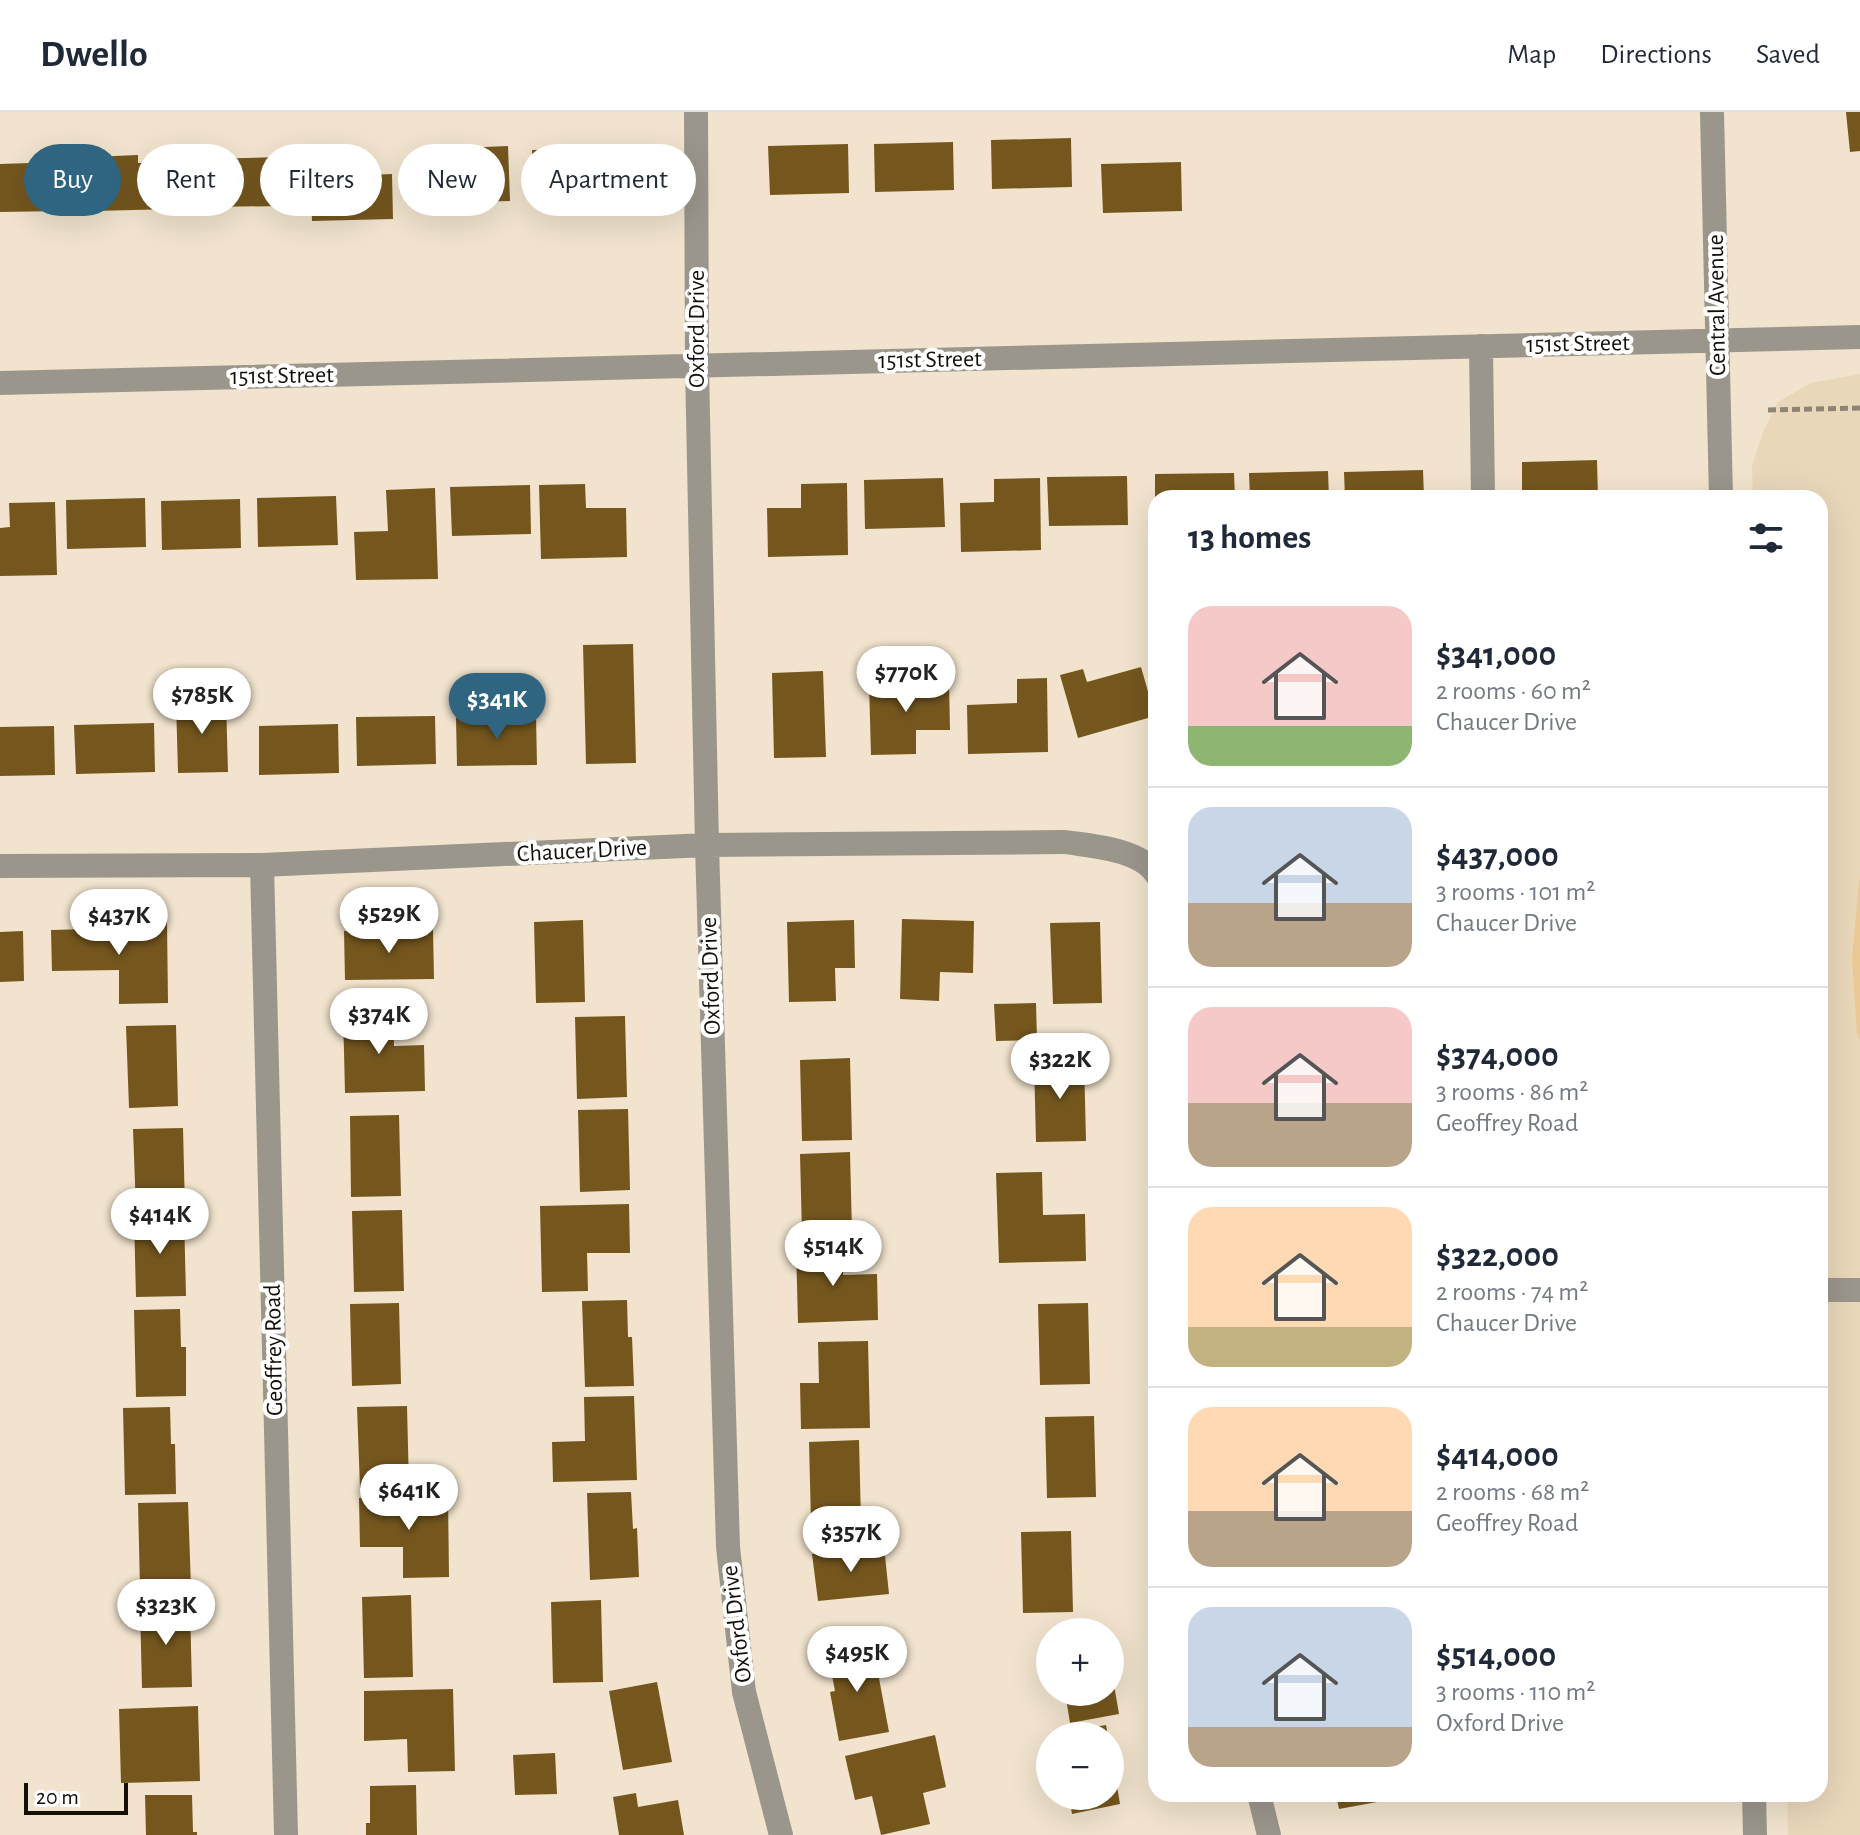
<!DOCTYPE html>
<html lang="en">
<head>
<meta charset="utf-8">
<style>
	body { margin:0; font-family:"Alegreya Sans",sans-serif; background:#f6f6f7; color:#1f2937; height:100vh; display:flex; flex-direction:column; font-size:30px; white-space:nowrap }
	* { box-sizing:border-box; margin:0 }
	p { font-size:26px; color:#747a83 }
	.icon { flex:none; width:44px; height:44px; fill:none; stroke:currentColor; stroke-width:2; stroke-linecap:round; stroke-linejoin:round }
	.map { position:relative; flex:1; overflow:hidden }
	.sheet { position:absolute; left:1148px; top:378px; width:680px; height:1312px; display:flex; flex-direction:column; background:#fff; border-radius:24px; box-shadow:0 8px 32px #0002 }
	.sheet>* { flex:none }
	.banner { position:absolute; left:24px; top:32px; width:760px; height:72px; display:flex; gap:16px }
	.tools { position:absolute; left:1036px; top:1506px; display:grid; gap:16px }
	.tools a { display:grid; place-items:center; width:88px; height:88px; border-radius:50%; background:#fff; box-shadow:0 8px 32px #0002; font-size:40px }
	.scale { position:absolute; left:24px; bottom:20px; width:104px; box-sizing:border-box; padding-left:8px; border:4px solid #140f08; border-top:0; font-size:22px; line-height:28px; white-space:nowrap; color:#140f08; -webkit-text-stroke:6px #fff; paint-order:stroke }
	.price { position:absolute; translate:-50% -68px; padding:0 18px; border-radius:28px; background:#fff; color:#222; font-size:26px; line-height:52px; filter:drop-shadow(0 2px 4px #0008) }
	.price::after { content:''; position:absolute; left:50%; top:48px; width:24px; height:18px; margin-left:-12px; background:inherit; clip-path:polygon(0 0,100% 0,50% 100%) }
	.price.current { background:#2f6581; color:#fff }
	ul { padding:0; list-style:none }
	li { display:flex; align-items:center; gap:24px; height:200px; padding:0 40px }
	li+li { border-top:2px solid #e0e1e3 }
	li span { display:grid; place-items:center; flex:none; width:224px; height:160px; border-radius:24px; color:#555 }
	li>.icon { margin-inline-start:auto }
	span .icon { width:96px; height:96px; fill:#fffc; stroke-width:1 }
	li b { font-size:34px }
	h2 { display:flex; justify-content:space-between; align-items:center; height:96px; padding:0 40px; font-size:34px }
	.tag { padding:0 28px; border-radius:36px; background:#fff; box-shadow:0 8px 32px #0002; font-size:28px; line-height:72px }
	.tag.current { background:#2f6581; color:#fff }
	header { display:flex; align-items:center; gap:48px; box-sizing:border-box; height:112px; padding:0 40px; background:#fff; border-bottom:2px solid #e0e1e3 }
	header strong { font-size:38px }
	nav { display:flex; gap:44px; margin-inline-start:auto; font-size:28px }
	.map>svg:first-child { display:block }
</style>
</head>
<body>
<header>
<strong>Dwello</strong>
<nav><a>Map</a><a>Directions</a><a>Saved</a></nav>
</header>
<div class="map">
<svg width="1860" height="1723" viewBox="0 0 1860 1723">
	<rect width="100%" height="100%" fill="#f1e3cd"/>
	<path fill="#e9d7ba" d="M1860,262V1723H1788L1787,1682H1820V386H1753L1752,353L1764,318L1778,290L1811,271Z"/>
	<path fill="#e9ca96" d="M1860,761V927L1857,922L1852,846Z"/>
	<path fill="#75571e" d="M1846,0H1860V39L1850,40Z
		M1071,26L1072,75L992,77L991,28Z
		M953,30L954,78L875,80L874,32Z
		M848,32L849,81L770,83L768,34Z
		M508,34L510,89L430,91L428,45L462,43V36Z
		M611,36L613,85L533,87L532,38Z
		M365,42L366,63L392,62L393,107L312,109L310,43Z
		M138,43V51L172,50L173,97L94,99L92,45Z
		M283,45L284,94L205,95L204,47Z
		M61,50L62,99L0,100V52Z
		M1181,50L1182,99L1103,101L1101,52Z
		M1597,348L1598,386H1522V350Z
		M1423,358L1424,386H1345L1344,360Z
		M1328,359L1329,386H1250L1249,361Z
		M1234,361L1235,386H1155V362Z
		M1127,364L1128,413L1049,414L1047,365Z
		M943,366L945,415L865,417L864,368Z
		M1040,366L1041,438L961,440L960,391L994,390V367Z
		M847,371L848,443L768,445L767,396H801V372Z
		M585,372L586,396H626L627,445L541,447L539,373Z
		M530,373L531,422L452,424L450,375Z
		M435,376L438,467L356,468L354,420L388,419L386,378Z
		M336,384L338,433L258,435L257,386Z
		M145,386L146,435L67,437L66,388Z
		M240,387L241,436L162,438L161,389Z
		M55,390L57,463L0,464V416L10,415L9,391Z
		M633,532L636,651L586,652L583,533Z
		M1141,555L1155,604L1078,626L1060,563L1083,557L1087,570Z
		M823,559L826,645L774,646L772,561Z
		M1047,566L1048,640L968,642L967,593L1017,591V567Z
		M949,569L950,618H916V642L871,643L869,571Z
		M226,588L228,660L178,661L176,589Z
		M435,604L436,652L357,654L356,605Z
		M536,604L537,653L457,654L456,606Z
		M154,611L155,660L76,662L74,613Z
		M338,612L339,661L259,663V614Z
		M54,614L55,663L0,664V615Z
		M902,807L974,809L973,861L940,860L939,889L900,887Z
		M583,808L585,890L536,891L534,810Z
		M854,808L855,856H835L836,889L789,890L787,810Z
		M167,810L168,891L119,892V858L52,859L51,818L88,817V812Z
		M1100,810L1102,891L1053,892L1050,811Z
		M433,818L434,867L345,868L344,819Z
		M23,819L24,869L0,870V820Z
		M1036,891L1037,928L996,929L994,892Z
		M393,898L394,934L424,933L425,979L345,981L343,899Z
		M625,904L627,985L577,987L575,905Z
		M176,913L178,994L129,996L126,914Z
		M850,946L852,1028L802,1029L800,948Z
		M1084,948L1086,1029L1036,1030L1034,949Z
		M628,997L630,1078L580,1080L578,998Z
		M399,1003L401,1084L351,1085L350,1004Z
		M183,1016L185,1097L136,1098L133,1017Z
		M850,1040L852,1121L802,1123L800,1042Z
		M1042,1060L1043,1103L1085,1102L1086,1149L999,1151L996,1061Z
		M629,1092L630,1141H587L588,1179L542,1180L540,1094Z
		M402,1098L404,1179L354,1180L352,1099Z
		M184,1103L186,1184L136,1185L134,1104Z
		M843,1134V1163L877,1162L878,1208L798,1211L796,1135Z
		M627,1188L628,1225H632L634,1274L585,1275L582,1189Z
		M399,1191L401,1272L352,1274L350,1192Z
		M1088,1191L1090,1272L1040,1273L1038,1192Z
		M180,1197L181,1235H186V1284L136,1285L134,1198Z
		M868,1229L870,1316L801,1317L800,1271H819L818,1230Z
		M634,1284L637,1368L553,1370L552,1330L585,1329L584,1285Z
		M407,1294L409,1375L360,1376L357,1295Z
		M170,1295L171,1332H175L176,1382L125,1383L123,1296Z
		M1094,1304L1096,1385L1047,1386L1045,1305Z
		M859,1328L861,1409L811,1411L809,1330Z
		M631,1380L633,1417L637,1416L639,1465L590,1468L587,1381Z
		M448,1384L449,1465L403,1466V1435H360L359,1386Z
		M188,1390L191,1475L140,1476L138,1391Z
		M1071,1419L1073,1500L1023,1501L1021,1420Z
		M884,1434L889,1482L818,1489L812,1442Z
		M411,1483L413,1565L364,1566L362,1485Z
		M601,1488L603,1570L553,1571L551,1490Z
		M190,1494L192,1575L142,1576L140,1495Z
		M873,1534L889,1620L839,1629L830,1580L835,1579L828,1542Z
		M1110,1561H1112L1119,1602L1070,1611L1065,1580H1110Z
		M657,1570L672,1650L623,1658L609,1579Z
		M453,1577L455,1659L408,1660L407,1627L364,1629V1579Z
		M198,1594L200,1669L121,1671L119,1597Z
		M1106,1613L1108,1624H1053V1622Z
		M935,1623L946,1675L923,1681L930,1712L881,1723L872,1684L855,1688L845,1644Z
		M555,1641L557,1682L515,1683L513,1643Z
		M1110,1643H1112L1120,1692L1072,1702L1069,1684H1110Z
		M416,1673L417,1723H366V1711H370V1674Z
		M636,1681L638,1695L678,1688L684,1723H619L613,1685Z
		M1336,1682H1387L1388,1688L1339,1697Z
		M145,1683H192L193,1720H197V1723H146Z"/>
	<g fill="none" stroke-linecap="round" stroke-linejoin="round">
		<path stroke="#8e8475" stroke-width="5" stroke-dasharray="8 4" stroke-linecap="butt" d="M1768,298L1860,296"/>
		<path stroke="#9b968c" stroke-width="24" d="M696,0L697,255L707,733L728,1435L744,1580L781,1723
			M1712,0L1721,386
			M1481,234L1483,386
			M0,271L1860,225
			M262,753L286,1723
			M0,754L262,753L707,733L1065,730C1092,734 1140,737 1156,762
			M1820,1178H1860
			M1259,1682L1269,1723
			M1754,1682L1755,1723"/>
	</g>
	<g text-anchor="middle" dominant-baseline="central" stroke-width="8" stroke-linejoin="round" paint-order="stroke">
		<g font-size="24" fill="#140f08" stroke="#fff">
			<text transform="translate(1717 193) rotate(-91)">Central Avenue</text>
			<text transform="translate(697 217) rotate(-90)">Oxford Drive</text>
			<text transform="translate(1578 232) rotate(-1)">151st Street</text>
			<text transform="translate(930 248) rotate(-1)">151st Street</text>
			<text transform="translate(282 264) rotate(-1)">151st Street</text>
			<text transform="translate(582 739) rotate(-3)">Chaucer Drive</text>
			<text transform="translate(711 864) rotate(-92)">Oxford Drive</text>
			<text transform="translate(274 1238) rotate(-91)">Geoffrey Road</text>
			<text transform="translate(737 1512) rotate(-97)">Oxford Drive</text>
		</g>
	</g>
</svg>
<div class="tools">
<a>+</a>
<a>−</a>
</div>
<div class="scale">20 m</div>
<b class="price" style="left:906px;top:602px">$770K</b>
<b class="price" style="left:202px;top:624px">$785K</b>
<b class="price current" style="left:497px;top:629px">$341K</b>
<b class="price" style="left:389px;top:843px">$529K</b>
<b class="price" style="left:119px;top:845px">$437K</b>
<b class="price" style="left:379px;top:944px">$374K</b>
<b class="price" style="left:1060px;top:989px">$322K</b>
<b class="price" style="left:160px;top:1144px">$414K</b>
<b class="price" style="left:833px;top:1176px">$514K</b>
<b class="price" style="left:409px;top:1420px">$641K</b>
<b class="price" style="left:851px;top:1462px">$357K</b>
<b class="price" style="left:166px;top:1535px">$323K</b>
<b class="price" style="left:857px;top:1582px">$495K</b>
<div class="banner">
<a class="tag current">Buy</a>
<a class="tag">Rent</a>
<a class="tag">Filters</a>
<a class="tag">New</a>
<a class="tag">Apartment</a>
</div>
<section class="sheet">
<h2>13 homes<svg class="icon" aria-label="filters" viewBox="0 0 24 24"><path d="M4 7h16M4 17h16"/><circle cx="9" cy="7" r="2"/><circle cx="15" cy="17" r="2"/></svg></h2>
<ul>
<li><span style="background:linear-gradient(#f6c9c9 75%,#8fb573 0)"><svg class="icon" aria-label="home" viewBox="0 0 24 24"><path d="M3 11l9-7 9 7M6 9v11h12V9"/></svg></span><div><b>$341,000</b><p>2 rooms · 60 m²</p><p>Chaucer Drive</p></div></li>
<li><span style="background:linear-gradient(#c9d6e8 60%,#b9a48a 0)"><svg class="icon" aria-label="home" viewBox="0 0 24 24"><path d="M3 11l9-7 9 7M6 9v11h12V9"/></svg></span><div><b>$437,000</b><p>3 rooms · 101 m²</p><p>Chaucer Drive</p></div></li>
<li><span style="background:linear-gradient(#f6c9c9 60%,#b9a48a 0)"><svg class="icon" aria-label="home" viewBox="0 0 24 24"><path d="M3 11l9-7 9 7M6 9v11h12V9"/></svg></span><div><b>$374,000</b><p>3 rooms · 86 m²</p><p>Geoffrey Road</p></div></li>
<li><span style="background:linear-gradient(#ffd9b3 75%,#c2b280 0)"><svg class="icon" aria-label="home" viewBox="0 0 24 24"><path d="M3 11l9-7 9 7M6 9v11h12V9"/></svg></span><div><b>$322,000</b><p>2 rooms · 74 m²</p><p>Chaucer Drive</p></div></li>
<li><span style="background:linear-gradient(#ffd9b3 65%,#b9a48a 0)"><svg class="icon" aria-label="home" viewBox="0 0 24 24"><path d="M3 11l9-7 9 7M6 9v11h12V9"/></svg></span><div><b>$414,000</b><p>2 rooms · 68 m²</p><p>Geoffrey Road</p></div></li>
<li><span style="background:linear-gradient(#c9d6e8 75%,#b9a48a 0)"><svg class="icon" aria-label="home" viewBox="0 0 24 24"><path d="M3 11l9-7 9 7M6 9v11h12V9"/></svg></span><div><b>$514,000</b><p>3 rooms · 110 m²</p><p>Oxford Drive</p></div></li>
</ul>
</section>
</div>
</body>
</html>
